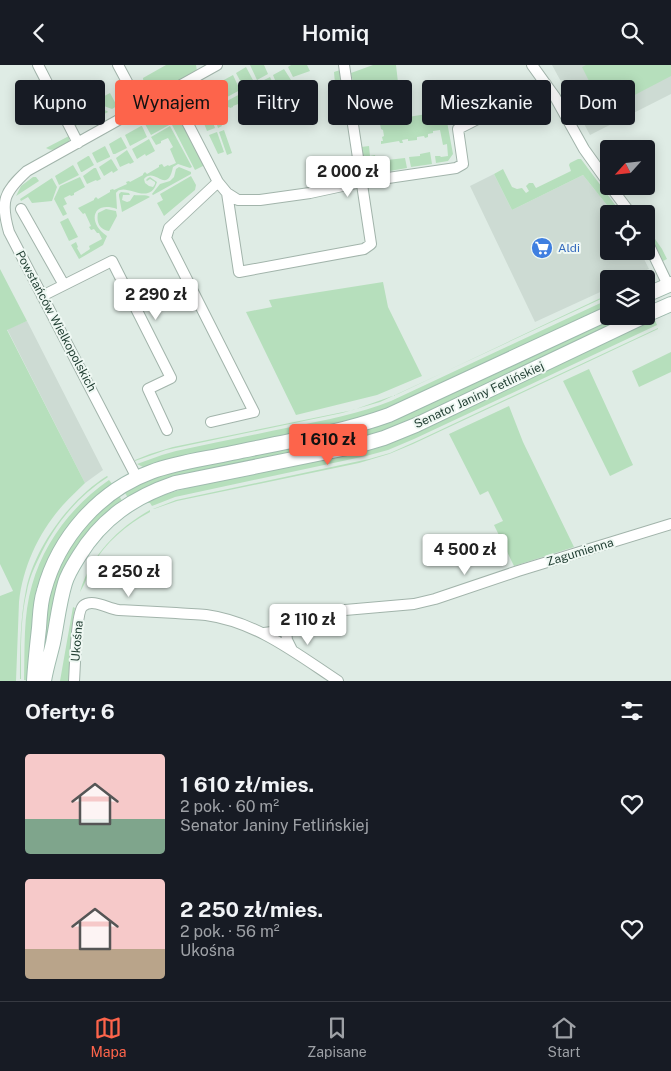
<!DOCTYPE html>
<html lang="pl">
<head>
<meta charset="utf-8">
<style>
	body { margin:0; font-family:"Public Sans",sans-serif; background:#242831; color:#f1f3f6; height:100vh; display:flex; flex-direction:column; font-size:19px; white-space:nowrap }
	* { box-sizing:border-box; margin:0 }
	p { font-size:16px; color:#9ea1a6 }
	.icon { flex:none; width:28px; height:28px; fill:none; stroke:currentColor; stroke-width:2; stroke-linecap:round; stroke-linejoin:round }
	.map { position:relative; height:616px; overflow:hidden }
	.panel { display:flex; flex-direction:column; background:#171b24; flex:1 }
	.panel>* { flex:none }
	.banner { position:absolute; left:15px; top:15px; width:641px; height:45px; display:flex; gap:10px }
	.needle { width:32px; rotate:243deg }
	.controls { position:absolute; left:600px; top:75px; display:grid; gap:10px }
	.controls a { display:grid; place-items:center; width:55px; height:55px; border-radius:5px; background:#171b24; box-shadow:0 2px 12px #0003; font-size:25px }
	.price { position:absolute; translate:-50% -42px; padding:0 11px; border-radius:5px; background:#fff; color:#222; font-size:16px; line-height:32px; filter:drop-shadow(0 1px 2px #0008) }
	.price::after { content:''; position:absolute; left:50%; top:30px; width:15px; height:11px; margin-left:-8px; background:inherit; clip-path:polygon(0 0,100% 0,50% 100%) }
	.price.selected { background:#fd644b; color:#111 }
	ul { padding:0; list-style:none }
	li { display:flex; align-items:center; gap:15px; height:125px; padding:0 25px }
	li span { display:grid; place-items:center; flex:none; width:140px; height:100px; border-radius:5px; color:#555 }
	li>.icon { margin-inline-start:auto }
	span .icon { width:60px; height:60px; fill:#fffc; stroke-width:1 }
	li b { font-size:21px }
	h2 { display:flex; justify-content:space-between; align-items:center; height:60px; padding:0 25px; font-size:21px }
	.pill { padding:0 18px; border-radius:5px; background:#171b24; box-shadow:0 2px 12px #0003; font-size:18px; line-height:45px }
	.pill.selected { background:#fd644b; color:#111 }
	header { display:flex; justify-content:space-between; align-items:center; height:65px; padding:0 25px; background:#171b24; font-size:22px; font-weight:600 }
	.tab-bar { display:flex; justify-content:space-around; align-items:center; height:70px; border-top:1px solid #363941; background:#171b24; font-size:14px; color:#9ea1a6 }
	.tab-bar a { display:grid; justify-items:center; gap:2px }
	.tab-bar .selected { color:#fd644b }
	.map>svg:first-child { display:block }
</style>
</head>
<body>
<header><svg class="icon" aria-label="back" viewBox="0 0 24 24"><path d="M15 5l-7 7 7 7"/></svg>Homiq<svg class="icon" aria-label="search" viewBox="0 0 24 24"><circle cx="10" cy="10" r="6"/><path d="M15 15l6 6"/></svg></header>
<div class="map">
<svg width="671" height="616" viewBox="0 0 671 616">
	<rect width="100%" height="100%" fill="#dfece5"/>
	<path fill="#cddbd3" d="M552,0H671V29L590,70Z
		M494,109L512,145L583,110L614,149H609V186H640L649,204L628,214H609V223L535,257L470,121Z
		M27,256L103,405L85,418L7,264Z"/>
	<path fill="#b6dfbc" d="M166,0H196L197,6L151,31L148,32L140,29L144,24L143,13Z
		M250,0H264L268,9L257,15Z
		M291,0H307L310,6L293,12L288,2Z
		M373,0H396L402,53L445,46L453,89L448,96L436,98L435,91H440L441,92L448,91L447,79L443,80L440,65L433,66V68L428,69V72L425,73L424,71L417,72V75L408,76V74L402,75L403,78H400L399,76L381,79V76H383L382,72L384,71L383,65L381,64L380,59L382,58L381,51H379V48H380L378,33H376V30H379V24H380L379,17L365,18V15L353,17L351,8Z
		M586,0H671V11L604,46L582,2Z
		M246,2L254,17L244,23L236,8Z
		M284,4L291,15L277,20L273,10Z
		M340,5L344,37L342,41L337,42L334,7Z
		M233,10L240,25L209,42L197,46L194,41L185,45L182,38Z
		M270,12L275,22L263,26L258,18Z
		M255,20L260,29L248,34L245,26Z
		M110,28L117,41L112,44L93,37Z
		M242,28L246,36L233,41V42L230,43L229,42L222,44L223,50L219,52L222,61L218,63L212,44Z
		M80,35L107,46L108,47L89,57L77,36Z
		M71,36L74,38L85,59C82,60 78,59 75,61L64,40Z
		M176,42L182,53L151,70L145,59Z
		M208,44L215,63L207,66L201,51L192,57L189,52L198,47Z
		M182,55L205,100L195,105L172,60Z
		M141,61H142L147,72L130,81L125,70Z
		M170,61L192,102L190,103L178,99L173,102C167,131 155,101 144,114L145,118L149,121L153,122L155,119V117L150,114L147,116L146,115L148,113L150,112L157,117C150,140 130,121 120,125C118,125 117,127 116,128L117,144C92,135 87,158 107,171L103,180L79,194L71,180L76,177L78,182L77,183L81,190L90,184L89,181L102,174L99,168H97L94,164L91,165L89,162L91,161L85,148L83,149L78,143L94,135V134L96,132L98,134L110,127V125L113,124L114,125L127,119L126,117L129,116L130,117L143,110V109L145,107L147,109L159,102V100L162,99L164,102L168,100L169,101L176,98L170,84L173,82L168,73L161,76V78L156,80L151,72Z
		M224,65L232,88L227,90L219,67Z
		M217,67L224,87L218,89L209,70Z
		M69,71V76C63,82 54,88 46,83Z
		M121,72L127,83L115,89H113L109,79Z
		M149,74L155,86L146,91L145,89L137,94L132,84Z
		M105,81L110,91V92L97,98L92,88Z
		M369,81L370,91L375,90L376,97L384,95V94L387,93V95L405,93L407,103L378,108L363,93L361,82Z
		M127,85L134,97L130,99L129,98L120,102L116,93Z
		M430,87L432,99L411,102L409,92L420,91V89Z
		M88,91H89L94,100L82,107H81L77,98L78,97Z
		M111,94L112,95L118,105L113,108L112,106L104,111L99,102Z
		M578,94H581L622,149H614L583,110L512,145L494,109L503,104L512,122L517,124L522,123L526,128L529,126L526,121L529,118H533L536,123L571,106L569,100L570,98Z
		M73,100L79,110L59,120L55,111Z
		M179,102L191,107V109L153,130L152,129L160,119L170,116L174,112L176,104Z
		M94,103H96L101,114L97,116L96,115L87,119L83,111Z
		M191,111L196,120L195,125L164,151L157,138L163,135L160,129Z
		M33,112H36L39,116L16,131L21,121Z
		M80,112L85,122L74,128V130L71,131L70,130L64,133L67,139L63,141L67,149L63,151L54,134L60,121Z
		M52,113L57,122L52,136L32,138L28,132L21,136L20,134Z
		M121,127L129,128L130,130H123L122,135L127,137L130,136L134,130C138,131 146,129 150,132L122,147L119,131V129Z
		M106,144L116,146L117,151L109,166C100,165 96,158 98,148Z
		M68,153L78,172L69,176L60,157Z
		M646,161L662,184L667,194L663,196L646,163Z
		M0,204L27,256L7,265L85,418C78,425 70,432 63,440C39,467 23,501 19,537L16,616H0V531L13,526L0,499Z
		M383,217L388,242L422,311L377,330L296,350L246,247L272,242L269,235Z
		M609,229V230L601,234L380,337L342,348L166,385L135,396V395L150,389L173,382L353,345L384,334L398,329Z
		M609,234V242L369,352L148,402H143L137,399L162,390L176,386C214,378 253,370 291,362C325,355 359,349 391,336Z
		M615,251H632L403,359L365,372L128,433L124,426L162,409L347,369Z
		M654,253L657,260L414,374L388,385L366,391L175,432L152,441L150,438H145L136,443L148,436L166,429L180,425L216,415L365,384Z
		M658,263V264L413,379L389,389L359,398L177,436L154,444H153L176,435L369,394L390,388L419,375Z
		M671,287V307L639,322L632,306Z
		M589,304L633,400L610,411L563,316Z
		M509,341L523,377L574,482L514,501L494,460L503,456L488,426L480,430L449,369Z
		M107,411L108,412C77,432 54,460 39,493C34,503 29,514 27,526C20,554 21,585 21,614H20C20,585 20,554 26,525C34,483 70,434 107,411Z
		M109,415L113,420L59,477L31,616L24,615C25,584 23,550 32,520C44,477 73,440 109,415Z
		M119,430L122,436L87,469L42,607L45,547L55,508L70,480L92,452Z
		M150,445V447C126,460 106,477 92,501C88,509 85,519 80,527C90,491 118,463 150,445Z
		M73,542L75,543L73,554L70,616H60Z"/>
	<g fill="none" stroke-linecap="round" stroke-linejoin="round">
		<g stroke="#a2b4ab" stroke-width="12">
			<path id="street" d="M38,0L78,78
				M118,0L141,43
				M532,0L555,32L584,84L609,119
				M171,26L218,117L227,128L238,135H260L310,128L361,117L456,103L463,99L458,64L546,19
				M610,121L631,149
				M227,128L239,207L364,184L371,179L344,0
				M21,144L64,220L112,196L171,313L148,324L167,365
				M646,174L668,220
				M42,231L64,220
				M211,357L254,347L166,173L169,163L218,117
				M137,413L9,167C0,136 4,127 27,106L217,0
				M285,558L287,575L292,585
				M264,568L272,567L278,563L291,552L299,549L414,539L435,534L518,506L671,459
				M74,616C75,603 76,547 83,541C93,533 108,544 119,545C138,546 157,547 176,548C186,549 196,549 206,550C257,557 297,589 338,616"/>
		</g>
		<g stroke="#9fbbae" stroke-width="16">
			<path id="secondary" d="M646,230L671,219
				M646,250L671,239
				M34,616C35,598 37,581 39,563C40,551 40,538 44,526C58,473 99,426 151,407C177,397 205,394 232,388C284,377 339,368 389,350L609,248
				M44,616C46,603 50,591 53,578C57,558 59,538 65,518C68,508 74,499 79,491C102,453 134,432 175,418L357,381L384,373L416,360L645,251"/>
		</g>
		<use href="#street" stroke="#fff" stroke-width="10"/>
		<use href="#secondary" stroke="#fff" stroke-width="14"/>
	</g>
	<defs>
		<g id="supermarket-disc" transform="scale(1.125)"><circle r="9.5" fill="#3f7fe0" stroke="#eff8f3"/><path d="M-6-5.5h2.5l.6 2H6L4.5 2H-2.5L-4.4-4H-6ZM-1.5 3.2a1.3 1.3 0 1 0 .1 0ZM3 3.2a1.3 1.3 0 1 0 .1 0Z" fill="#fff"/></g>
	</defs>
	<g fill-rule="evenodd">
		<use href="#supermarket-disc" x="542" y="183"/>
	</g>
	<g text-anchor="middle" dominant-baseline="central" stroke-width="4" stroke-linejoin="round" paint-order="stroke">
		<g font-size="12" fill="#366cbe" stroke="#eff8f3" text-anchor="start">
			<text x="558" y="183">Aldi</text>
		</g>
		<g font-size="12" fill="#1f3d31" stroke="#eff8f3">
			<text transform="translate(56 256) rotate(62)">Powstańców Wielkopolskich</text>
			<text transform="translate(479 330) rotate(-25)">Senator Janiny Fetlińskiej</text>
			<text transform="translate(580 487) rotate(-17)">Zagumienna</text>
			<text transform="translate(77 576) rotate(-85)">Ukośna</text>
		</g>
	</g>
</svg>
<div class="controls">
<a><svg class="needle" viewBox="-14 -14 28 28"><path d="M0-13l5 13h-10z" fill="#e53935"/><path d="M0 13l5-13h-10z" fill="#9ea1a6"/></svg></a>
<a><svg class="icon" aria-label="locate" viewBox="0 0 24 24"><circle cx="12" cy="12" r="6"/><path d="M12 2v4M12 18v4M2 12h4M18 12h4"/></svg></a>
<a><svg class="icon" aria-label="layers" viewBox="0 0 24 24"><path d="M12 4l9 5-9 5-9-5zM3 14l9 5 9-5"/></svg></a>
</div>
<b class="price" style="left:348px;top:133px">2 000 zł</b>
<b class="price" style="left:156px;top:256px">2 290 zł</b>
<b class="price selected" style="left:328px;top:401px">1 610 zł</b>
<b class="price" style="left:465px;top:511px">4 500 zł</b>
<b class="price" style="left:129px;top:533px">2 250 zł</b>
<b class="price" style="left:308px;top:581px">2 110 zł</b>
<div class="banner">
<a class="pill">Kupno</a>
<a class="pill selected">Wynajem</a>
<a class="pill">Filtry</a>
<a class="pill">Nowe</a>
<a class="pill">Mieszkanie</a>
<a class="pill">Dom</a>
</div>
</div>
<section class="panel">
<h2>Oferty: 6<svg class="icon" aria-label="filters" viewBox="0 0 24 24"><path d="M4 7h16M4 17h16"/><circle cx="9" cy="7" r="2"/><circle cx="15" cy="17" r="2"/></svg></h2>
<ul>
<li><span style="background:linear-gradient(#f6c9c9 65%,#7fa58c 0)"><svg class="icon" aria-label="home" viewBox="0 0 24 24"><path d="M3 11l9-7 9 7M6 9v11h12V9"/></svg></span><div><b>1 610 zł/mies.</b><p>2 pok. · 60 m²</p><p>Senator Janiny Fetlińskiej</p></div><svg class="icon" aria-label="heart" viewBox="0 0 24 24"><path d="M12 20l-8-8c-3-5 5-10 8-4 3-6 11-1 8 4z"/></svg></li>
<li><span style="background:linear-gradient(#f6c9c9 70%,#b9a48a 0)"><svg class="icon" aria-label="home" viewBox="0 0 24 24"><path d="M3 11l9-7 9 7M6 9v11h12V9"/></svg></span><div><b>2 250 zł/mies.</b><p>2 pok. · 56 m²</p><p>Ukośna</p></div><svg class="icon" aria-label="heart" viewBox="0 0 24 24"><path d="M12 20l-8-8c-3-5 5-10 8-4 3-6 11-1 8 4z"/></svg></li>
</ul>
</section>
<nav class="tab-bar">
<a class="selected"><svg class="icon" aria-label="map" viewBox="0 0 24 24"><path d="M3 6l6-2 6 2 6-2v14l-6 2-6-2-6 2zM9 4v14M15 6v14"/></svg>Mapa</a>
<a><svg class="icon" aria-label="saved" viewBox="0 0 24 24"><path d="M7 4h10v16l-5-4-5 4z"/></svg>Zapisane</a>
<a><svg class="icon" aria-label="home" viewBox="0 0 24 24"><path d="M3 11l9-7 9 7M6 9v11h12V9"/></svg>Start</a>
</nav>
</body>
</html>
